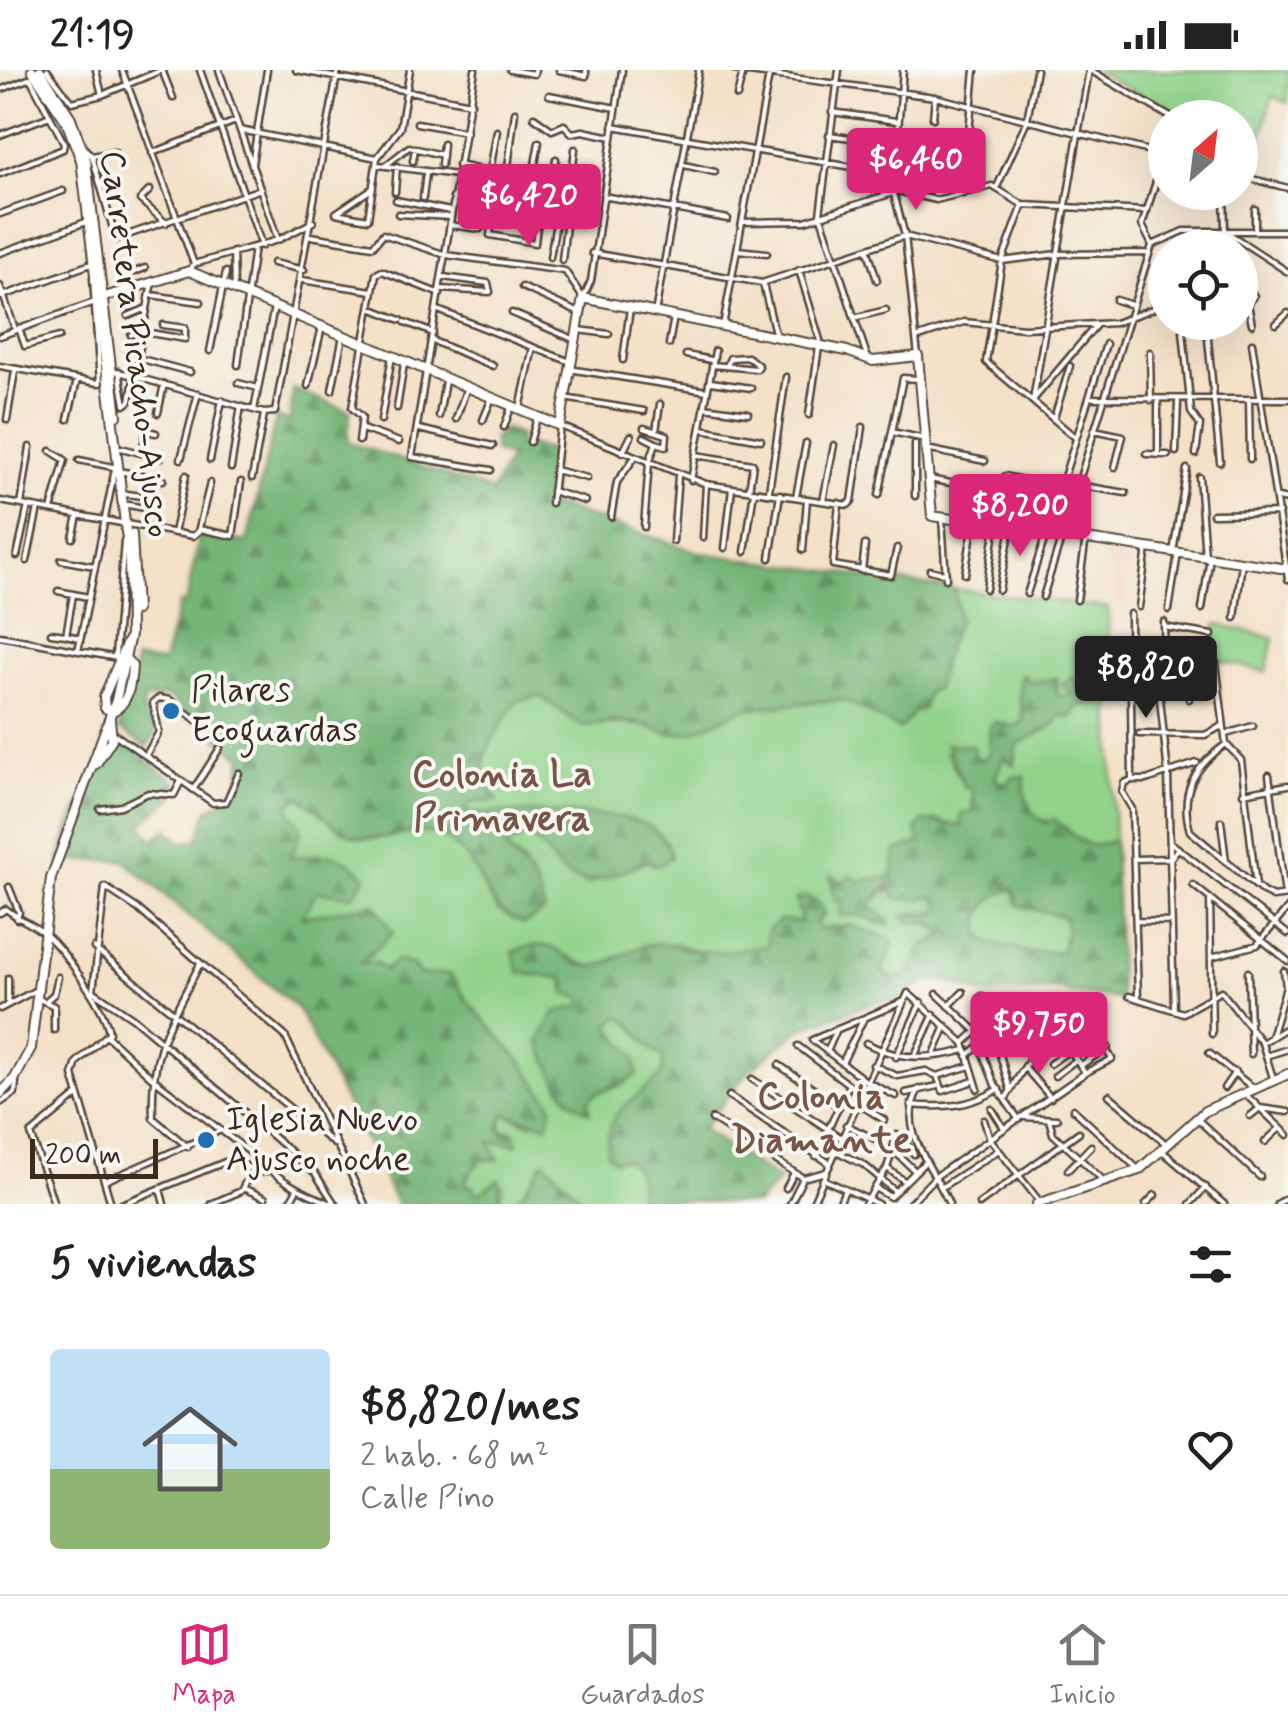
<!DOCTYPE html>
<html lang="es">
<head>
<meta charset="utf-8">
<style>
	body { margin:0; font-family:Mynerve,sans-serif; background:#f2f2f2; color:#222; height:100vh; display:flex; flex-direction:column; font-size:38px; white-space:nowrap }
	* { box-sizing:border-box; margin:0 }
	p { font-size:32px; color:#767676 }
	.icon { flex:none; width:55px; height:55px; fill:none; stroke:currentColor; stroke-width:2; stroke-linecap:round; stroke-linejoin:round }
	.map { position:relative; height:1134px; overflow:hidden }
	.side { display:flex; flex-direction:column; background:#fff; flex:1 }
	.side>* { flex:none }
	.needle { width:65px; rotate:28deg }
	.buttons { position:absolute; left:1148px; top:30px; display:grid; gap:20px }
	.buttons a { display:grid; place-items:center; width:110px; height:110px; border-radius:50%; background:#fff; box-shadow:0 10px 40px #0002; font-size:50px }
	.scale { position:absolute; left:30px; bottom:25px; width:128px; box-sizing:border-box; padding-left:10px; border:5px solid #3b2a1e; border-top:0; font-size:28px; line-height:35px; white-space:nowrap; color:#3b2a1e; -webkit-text-stroke:8px #f6f6f2; paint-order:stroke }
	.price { position:absolute; translate:-50% -85px; padding:0 22px; border-radius:10px; background:#db2777; color:#fff; font-size:32px; line-height:65px; filter:drop-shadow(0 2px 5px #0008) }
	.price::after { content:''; position:absolute; left:50%; top:60px; width:30px; height:22px; margin-left:-15px; background:inherit; clip-path:polygon(0 0,100% 0,50% 100%) }
	.price.selected { background:#222; color:#fff }
	ul { padding:0; list-style:none }
	li { display:flex; align-items:center; gap:30px; height:250px; padding:0 50px }
	li span { display:grid; place-items:center; flex:none; width:280px; height:200px; border-radius:10px; color:#555 }
	li>.icon { margin-inline-start:auto }
	span .icon { width:120px; height:120px; fill:#fffc; stroke-width:1 }
	li b { font-size:42px }
	h2 { display:flex; justify-content:space-between; align-items:center; height:120px; padding:0 50px; font-size:42px }
	.status { display:flex; justify-content:space-between; align-items:center; height:70px; padding:0 50px; background:#fff; direction:ltr }
	.status svg { height:28px; fill:currentColor }
	.tabs { display:flex; justify-content:space-around; align-items:center; height:140px; border-top:2px solid #e0e0e0; background:#fff; font-size:28px; color:#767676 }
	.tabs a { display:grid; justify-items:center; gap:5px }
	.tabs .selected { color:#db2777 }
	.map>svg:first-child { display:block }
</style>
</head>
<body>
<div class="status"><b>21:19</b><svg viewBox="0 0 49 12"><path d="M0 12V9h3v3zM5 12V6h3v6zM10 12V3h3v9zM15 12V0h3v12zM26 1h20v11H26zM47 4h2v5h-2z"/></svg></div>
<div class="map">
<svg width="1288" height="1134" viewBox="0 0 1288 1134">
	<defs>
		<pattern id="forest-firs" width="22" height="20" patternUnits="userSpaceOnUse" patternTransform="scale(2.5)"><rect width="22" height="20" fill="#74b576"/><path d="M5 1l3.5 6h-7zM16 11l3.5 6h-7z" fill="#609360"/></pattern>
	</defs>
	<rect width="100%" height="100%" fill="#f6f6f2"/>
	<filter id="ink" filterUnits="userSpaceOnUse"><feTurbulence type="fractalNoise" baseFrequency=".01" numOctaves="2"/><feDisplacementMap in="SourceGraphic" scale="20" xChannelSelector="R" yChannelSelector="G"/><feConvolveMatrix kernelMatrix="1 2 1 2 8 2 1 2 1" color-interpolation-filters="sRGB"/></filter>
	<filter id="wash" filterUnits="userSpaceOnUse"><feTurbulence type="fractalNoise" baseFrequency=".0048" numOctaves="4" result="noise"/><feDisplacementMap in="SourceGraphic" scale="40" xChannelSelector="R" yChannelSelector="G"/><feGaussianBlur stdDeviation="2.25" result="paint"/><feColorMatrix in="noise" values="0 0 0 0 0 0 0 0 0 0 0 0 0 0 0 0 0 1.4 0 .05"/><feComposite in="paint" operator="in"/></filter>
	<g filter="url(#wash)">
		<rect width="100%" height="100%" fill="#f3e1c8"/>
		<path fill="#f3d4be" d="M1101,475L1134,479L1124,539Z"/>
		<path fill="#91d38a" stroke="#667e54" stroke-width="2.5" d="M1094,0H1288V33L1272,26L1257,84L1240,76V48L1182,47Z
			M954,519L1108,538L1114,771L1092,776L1072,766L1066,757L1034,747L1024,723L995,709L1004,685L1014,695L1017,675L1054,655L1060,645L1070,648L1081,633L1096,629L1094,611L1081,612L1069,626L1056,625V617L1031,612L1019,625L1023,651L1016,657L990,658V684L982,690L946,682L965,718L973,717L972,743L962,757L934,750L921,773L896,781L893,806L832,815L835,830L842,831L841,845L862,846L881,854L889,852L870,835C889,810 905,824 933,826L941,836L935,844L914,843L943,864L924,875L912,901L896,911L881,901L890,885L835,856L819,861L817,850L824,845C803,852 788,867 769,875C746,884 695,885 676,873C662,875 648,877 635,880C604,888 604,909 567,885L531,905L563,908L567,918L582,928V936L555,942C552,981 545,1024 589,1041L588,1031L593,1024L626,1014L618,968L609,956L619,945C639,956 642,976 663,986V1002C640,1032 606,1035 608,1083L635,1094L641,1106L637,1134H587L545,1091L516,1133H499L503,1114L478,1124L464,1116C469,1099 482,1089 488,1071L498,1073L504,1043L530,1054L553,1037L522,992L468,932L450,904L420,906L359,893L393,863L375,834L301,848L317,821L352,826L290,789L301,760L287,736L297,726C317,736 337,760 353,766C374,773 400,763 422,762C460,762 486,810 498,841L525,794L504,777L526,765C548,778 562,798 586,815L646,791L669,775L647,755L610,747L464,743L484,714L482,680L516,631L540,626L583,657C615,652 639,651 669,664L745,638L844,630L900,659L928,622L935,619C940,601 949,565 959,550Z
			M1217,554L1274,568L1266,602L1209,588Z
			M1014,819L1019,835L1064,847L1067,860L1061,883L1027,882L984,870C972,847 990,822 1014,819Z"/>
		<path fill="url(#forest-firs)" stroke="#58704a" stroke-width="2.5" fill-rule="evenodd" d="M293,319L350,341L348,372L492,421L510,387L494,381L493,369L503,359L519,365L518,373L553,381L550,434L702,483L954,519L959,550C949,565 940,601 935,619L927,622L923,639L914,642L900,659L844,630L745,638L693,662L669,664L647,655L617,651L583,657L540,626L516,631C496,666 467,691 497,730L470,733L465,743C502,743 622,738 650,757C661,764 669,774 671,787L658,796L646,791C613,804 580,828 554,793C544,780 541,774 526,765L505,778C529,802 535,807 545,841L524,854C516,850 502,845 497,838C478,812 477,791 447,770C420,751 384,774 355,766C335,761 317,737 298,726L288,736L301,760L291,788C323,782 343,781 366,807L352,826L317,821L302,847L375,834L393,863L361,893L375,892L385,900L397,890L412,894L420,905L450,904L468,932L522,992L553,1037L547,1055L504,1044L499,1060L514,1062L518,1074L489,1072L499,1089L482,1090L468,1105L465,1116L473,1115L478,1124L499,1109V1132L516,1133L544,1091L587,1134H397L298,939L124,790L59,791L75,744L116,667L178,714L173,728L141,754L153,770L168,759L181,773L198,769L207,740C238,724 237,723 242,688L167,626L144,630L143,641L156,662L147,677L118,659L131,624L136,590L163,593L179,533H186L200,463L247,472L276,347L290,351Z
			M1022,604L1031,612L1058,608L1056,625L1069,626L1070,621L1062,616L1071,607L1100,612L1096,629L1073,639L1075,645L1060,646L1054,655L1017,675L1014,696L1004,686L995,709L1005,715L1012,707L1025,706C1024,729 1025,742 1046,753L1054,749L1081,772L1092,776L1114,771L1120,929L1052,919L986,925L944,910L924,912L901,929L880,931L801,958L748,1002L702,1059L779,1110L757,1134L680,1130L637,1134C642,1114 642,1098 623,1088L615,1091L607,1083C606,1031 638,1034 663,1002L662,986C642,976 639,956 619,946L609,956L635,987L637,1004C623,1016 598,1017 588,1031L590,1042C560,1029 552,999 539,972L555,942L582,936V928L566,923L563,908L519,902L513,882C562,861 557,895 590,896C614,896 625,880 647,875C670,870 672,877 690,880C714,885 744,878 767,875L768,860L780,850L801,852L796,829L806,826L817,831L825,845L817,850L820,860L850,855L894,871L882,901L890,909C915,913 911,890 923,878C929,872 937,871 943,865L933,853L907,852L903,845L934,844L941,836L933,826L910,830L909,825L905,830L895,827L892,818L882,820L870,836L890,852L887,855L863,846L840,845L842,832L835,831L830,804L843,812L850,805L859,811L892,806L896,781L921,772L916,760L923,751L962,756L961,743L972,742L973,718H965L946,674L973,676L974,685L982,690L989,684L990,658L994,652L1016,657L1023,651L1019,613ZM1014,819L1018,835L1064,847L1067,860L1061,882H1027L984,870C972,847 990,822 1014,819Z"/>
	</g>
	<g filter="url(#ink)">
		<g fill="none" stroke-linecap="round" stroke-linejoin="round">
			<g stroke="#574538" stroke-width="9">
				<path id="street" d="M47,0L72,32L102,25L162,0
					M96,0L102,25
					M122,0L194,194
					M162,0L173,28
					M200,0L262,176
					M219,0L278,170
					M296,0L471,33
					M475,0L412,387L491,400
					M510,0L534,4L535,0
					M559,0L586,6V0
					M734,0L935,27L1165,85
					M839,0L820,144L867,286
					M903,0L893,120L905,166L918,286
					M1090,0L1172,48
					M0,20L28,9
					M549,25L616,38
					M737,26L743,2
					M832,42L896,51
					M534,47L552,60L564,55L572,63L583,61L612,67
					M933,48L935,27
					M417,53L466,62
					M613,56L893,104
					M240,60L377,88
					M0,65L50,46
					M829,65L893,74
					M84,78L92,86L116,169L261,119
					M152,83L236,51
					M895,83L927,86
					M442,85L443,74
					M92,86L114,82
					M413,91L415,78
					M252,94L267,0
					M378,95L457,105
					M386,95L409,77L442,85L441,95
					M458,95L585,122
					M684,95L715,102
					M490,101L497,61
					M0,104L63,79L64,73L30,8
					M498,104L490,165L535,173L537,157
					M507,105L515,42
					M1240,106L1288,118
					M532,111L539,72
					M553,114L556,89
					M997,117L1027,50L1036,0
					M373,118L336,143L368,149L377,88L400,58L410,0
					M150,120L140,130L166,153
					M893,120L936,130L992,116L1023,135L1147,141
					M395,122L397,96
					M1224,122L1225,161L1230,178
					M963,124L975,0
					M603,126L728,149
					M423,128L426,103
					M453,128L481,132
					M396,130L450,141
					M1023,135L1002,191L986,292L1076,368
					M0,144L63,121
					M398,144L451,147
					M742,152L805,151L893,123
					M450,155L480,159
					M1225,161L1288,202
					M1255,161V139
					M311,166L373,176L383,164L446,185L565,201L583,228L591,211L622,0
					M1152,175L1184,161H1288
					M1152,175L1142,155L1165,84
					M737,180L767,183
					M868,181L877,210
					M233,182L234,218
					M0,183L86,152
					M592,183L762,213L905,166L1002,191L1057,184L1149,183
					M550,187L562,118
					M562,190L575,79
					M273,193L304,200
					M74,200L94,193
					M799,200L820,270L809,345
					M189,201L194,194L278,170L313,152
					M124,206L145,198
					M93,208L100,313
					M302,210L372,221
					M763,214L775,263
					M1240,214L1248,216L1254,226L1247,233L1240,230
					M0,216L15,259
					M522,217L577,242
					M441,219L490,222L488,213L443,207
					M151,225L201,232
					M0,227L70,202
					M1116,230L1132,235
					M1248,234L1252,254
					M370,238L401,250
					M438,240L568,291
					M512,243L573,269
					M655,243L699,0
					M128,246L147,238
					M854,248L886,240
					M405,252L433,263
					M1276,254L1288,243
					M723,256L770,0
					M19,258L25,276L59,267
					M1207,259L1220,392
					M579,260L609,264
					M1183,261L1191,342L1200,355L1196,384
					M144,262L185,269V258L163,255
					M131,265L144,258
					M0,266L92,233
					M916,268L964,252L1024,258L1115,253L1165,234
					M433,271L493,296
					M1252,273L1288,509
					M669,274L674,247
					M210,281L226,202
					M1150,282L1151,330
					M686,285L711,290
					M138,288L190,302
					M623,290L630,238
					M238,295L254,177
					M712,295L757,299L759,296L748,287L730,288L727,296
					M0,296L98,313
					M569,299L707,321
					M112,300L264,343L275,342L338,0
					M119,301L125,335L130,331L152,212
					M711,312L751,318
					M238,313L258,318
					M308,316L322,257
					M332,320L343,266
					M564,328L644,341
					M1093,328L1288,329
					M1249,329L1250,389
					M1033,330L1089,0
					M1033,330L1097,254
					M704,337L748,343
					M397,338L404,294
					M520,339L533,277
					M254,340L274,237
					M158,343L164,314
					M439,346L445,311
					M1054,348L1070,296
					M68,349L77,310
					M456,349L467,317
					M7,350L15,301
					M381,350L392,286
					M483,350L492,328
					M504,357L511,338
					M362,359L399,372
					M419,359L493,376
					M702,359L761,370
					M1094,360L1123,366L1115,397
					M656,361L660,334
					M892,362L925,369
					M644,367L656,373
					M359,371L362,347L352,338L376,204L382,201L440,224
					M530,372L537,348
					M121,378L161,388
					M926,379L985,391
					M623,382L631,366
					M1176,382L1178,332
					M141,383L147,361L156,363
					M1146,384L1168,385
					M696,385L753,394L749,420
					M1158,385V330
					M181,389L198,323
					M79,390L113,397
					M210,390L222,330
					M231,398L241,336
					M555,400L587,408
					M124,402L163,410
					M1005,406L1059,418
					M1199,407L1205,486
					M252,408L264,344
					M929,409L977,418
					M691,410L715,281
					M1077,415L1126,423
					M552,421L585,431
					M769,421L786,307
					M127,424L157,428
					M879,425L903,308L918,309
					M915,426V374
					M796,427L806,373
					M1278,428L1288,430
					M0,431L193,466L198,462L210,413
					M823,431L834,375
					M551,433L560,356L706,414L848,435L852,431L863,357
					M839,433L833,495L891,505L897,478
					M21,435L30,377
					M128,435L151,439
					M51,440L65,390L51,381
					M1213,444L1279,443
					M611,447L617,412L635,387
					M942,448L946,509
					M644,457L649,393L656,373L666,376L667,365L644,358
					M199,459L233,466L241,412
					M174,463L186,405
					M73,468L78,446
					M703,468L706,414
					M673,471L678,406
					M725,478L732,418
					M803,480L807,429
					M745,482L754,421
					M1173,482L1187,399
					M17,486L28,436
					M770,488L780,424
					M61,490L94,496
					M27,491L38,438
					M930,500L946,504
					M862,501L865,475
					M965,504L974,452
					M986,519L996,455
					M999,520L1011,458
					M58,521L88,527
					M1027,524L1106,274
					M73,525L66,565L79,568
					M1043,527L1152,175
					M1077,530L1086,468
					M1139,537L1147,478
					M1202,539L1210,487
					M1169,540L1178,483
					M1130,544L1132,710
					M1235,548L1242,492
					M1164,552L1165,592L1158,610L1168,704L1174,940
					M1164,557L1212,565
					M51,563L66,565
					M0,566L117,588
					M78,581L116,394
					M1164,583L1216,593L1226,674
					M115,586L124,471
					M1158,610L1189,613
					M1189,629L1190,604
					M113,663L213,733L226,732L239,703
					M1139,664L1205,665L1222,656
					M1226,664L1253,656
					M1226,674C1194,697 1179,722 1190,761L1263,822L1273,827L1288,825
					M1226,674L1241,690L1256,816
					M146,685L159,662L153,633L159,628L170,630L208,659
					M1269,705L1285,825
					M1149,709L1197,693
					M1132,710L1124,713L1122,722L1132,739L1138,927
					M1132,710H1146
					M193,720L220,678
					M1243,723L1288,715
					M100,739L121,736L148,723L174,725L181,711
					M1221,751L1226,791
					M1170,772L1288,864
					M1134,789L1171,788L1178,778
					M1193,815L1288,891
					M9,817L19,842L17,849
					M1210,829L1212,964
					M0,843L6,839C19,850 34,854 46,865C64,880 107,941 109,963L77,992L73,1005L111,1134
					M1137,851L1172,852
					M94,878L334,1074
					M1211,887L1257,875L1288,838
					M1248,902L1251,984
					M8,908V933
					M937,924L975,960
					M982,926L996,940
					M1129,926L1183,943L1221,921L1262,973L1274,1011
					M37,928L54,936V960
					M47,930L54,924L58,907
					M949,936L963,922
					M1017,937L1041,976
					M0,939L36,920
					M1011,965L1034,983
					M107,966L151,1007L256,1087C278,1110 302,1122 332,1134
					M1271,967L1286,917L1284,901
					M866,973C897,990 931,990 965,980
					M964,973L1005,934L1030,940L1080,936
					M1262,973L1288,957
					M798,976L860,1023
					M980,976L995,1015L1019,1050
					M1073,981L1098,965
					M827,982L837,959
					M1209,983L1252,1017
					M934,984L946,956
					M915,985L934,944
					M1269,985L1288,979
					M967,986L994,964L1010,1019
					M896,987L921,932
					M842,993L864,948
					M1050,994L1071,979
					M779,995L839,1037
					M873,995L897,1006L926,1001L937,1006L970,996
					M1080,996L1108,977
					M1025,998L1051,1028
					M937,1006L943,1021L974,1011
					M1055,1006L1076,990
					M752,1009L840,1067
					M1224,1018L1235,1002
					M919,1019C895,1060 935,1099 949,1134
					M906,1023L938,1016
					M1245,1024L1288,1065
					M1109,1025L1166,1074
					M729,1026L829,1093
					M896,1026L866,1011L812,970L902,932
					M1006,1028C1020,1007 1034,969 1063,969L1084,1001
					M856,1032L884,1050
					M0,1033L15,1023L16,1011
					M911,1035C945,1038 969,1037 999,1019
					M992,1039L1004,1058
					M1073,1039L1139,1100
					M1250,1046L1260,1038L1288,1042
					M1024,1047L1057,1049
					M1196,1048L1260,1107
					M712,1049L803,1108
					M1049,1049L1053,1064L1103,1110
					M984,1050L990,1069L1040,1132
					M846,1055L879,1071
					M904,1071L914,1084
					M1265,1072L1280,1058
					M188,1077L153,1048C150,979 170,953 200,894
					M892,1079L914,1100
					M1161,1080L1224,1134
					M836,1081L864,1095L895,1121
					M816,1086L849,1014
					M887,1098L903,1110
					M1068,1100L1091,1076
					M803,1108L826,1102
					M823,1109L878,1134
					M105,1111L219,1061
					M942,1117L999,1080
					M243,1118L265,1128
					M786,1118L794,1103
					M875,1118L890,1127L924,1093
					M160,1119L164,1134
					M54,1134L31,1064L78,1025
					M122,1134L225,1092L238,1091L256,1103L267,1101
					M211,1134L241,1121L251,1101
					M289,1134L296,1121
					M335,1134L315,1103L263,1058L133,948L93,921L105,817L138,839L285,966L365,1134
					M790,1134L803,1108
					M812,1134L908,923L964,973L978,1019
					M839,1134L845,1120
					M865,1134L887,1098L897,1065
					M909,1134L935,1107L1085,1003L1112,989L1092,957
					M979,1134L1079,1062
					M1146,1134L1155,1125
					M1190,1134L1206,1117
					M1277,1134L1288,1127"/>
			</g>
			<g stroke="#574538" stroke-width="12">
				<path id="secondary" d="M40,0L71,48L86,90L117,346
					M98,229L189,201L560,356L583,228L847,281L873,291L918,286L932,446L1288,499
					M132,464L136,540
					M112,641L105,638L104,627L127,572
					M112,641C129,635 131,612 132,596L127,590
					M96,694L112,669L110,649
					M0,1024L15,1008L31,978L51,808L116,630L130,565L129,486L81,90L66,51L32,0
					M1037,1134L1139,1100L1205,1041L1288,1004"/>
			</g>
			<use href="#street" stroke="#fff" stroke-width="4"/>
			<use href="#secondary" stroke="#fff" stroke-width="8"/>
		</g>
	</g>
	<g fill="#1f6fb2" stroke="#f6f6f2" stroke-width="4">
		<circle cx="171" cy="641" r="10"/>
		<circle cx="206" cy="1070" r="10"/>
	</g>
	<g text-anchor="middle" dominant-baseline="central" stroke-width="8" stroke-linejoin="round" paint-order="stroke">
		<g font-size="35" fill="#3b2a1e" stroke="#f6f6f2">
			<text transform="translate(135 274) rotate(83)">Carretera Picacho-Ajusco</text>
		</g>
		<g font-size="35" fill="#3b2a1e" stroke="#f6f6f2" text-anchor="start">
			<text x="191" y="621">Pilares<tspan x="191" dy="40">Ecoguardas</tspan></text>
			<text x="226" y="1050">Iglesia Nuevo<tspan x="226" dy="40">Ajusco noche</tspan></text>
		</g>
		<g font-size="38" font-weight="bold" fill="#785547" stroke="#f6f6f2">
			<text x="502" y="705">Colonia La<tspan x="502" dy="44">Primavera</tspan></text>
			<text x="821" y="1027">Colonia<tspan x="821" dy="44">Diamante</tspan></text>
		</g>
	</g>
</svg>
<div class="buttons">
<a><svg class="needle" viewBox="-14 -14 28 28"><path d="M0-13l5 13h-10z" fill="#e53935"/><path d="M0 13l5-13h-10z" fill="#767676"/></svg></a>
<a><svg class="icon" aria-label="locate" viewBox="0 0 24 24"><circle cx="12" cy="12" r="6"/><path d="M12 2v4M12 18v4M2 12h4M18 12h4"/></svg></a>
</div>
<div class="scale">200 m</div>
<b class="price" style="left:916px;top:143px">$6,460</b>
<b class="price" style="left:529px;top:179px">$6,420</b>
<b class="price" style="left:1020px;top:489px">$8,200</b>
<b class="price selected" style="left:1146px;top:651px">$8,820</b>
<b class="price" style="left:1039px;top:1007px">$9,750</b>
</div>
<section class="side">
<h2>5 viviendas<svg class="icon" aria-label="filters" viewBox="0 0 24 24"><path d="M4 7h16M4 17h16"/><circle cx="9" cy="7" r="2"/><circle cx="15" cy="17" r="2"/></svg></h2>
<ul>
<li><span style="background:linear-gradient(#bfe0f5 60%,#8fb573 0)"><svg class="icon" aria-label="home" viewBox="0 0 24 24"><path d="M3 11l9-7 9 7M6 9v11h12V9"/></svg></span><div><b>$8,820/mes</b><p>2 hab. · 68 m²</p><p>Calle Pino</p></div><svg class="icon" aria-label="heart" viewBox="0 0 24 24"><path d="M12 20l-8-8c-3-5 5-10 8-4 3-6 11-1 8 4z"/></svg></li>
</ul>
</section>
<nav class="tabs">
<a class="selected"><svg class="icon" aria-label="map" viewBox="0 0 24 24"><path d="M3 6l6-2 6 2 6-2v14l-6 2-6-2-6 2zM9 4v14M15 6v14"/></svg>Mapa</a>
<a><svg class="icon" aria-label="saved" viewBox="0 0 24 24"><path d="M7 4h10v16l-5-4-5 4z"/></svg>Guardados</a>
<a><svg class="icon" aria-label="home" viewBox="0 0 24 24"><path d="M3 11l9-7 9 7M6 9v11h12V9"/></svg>Inicio</a>
</nav>
</body>
</html>
